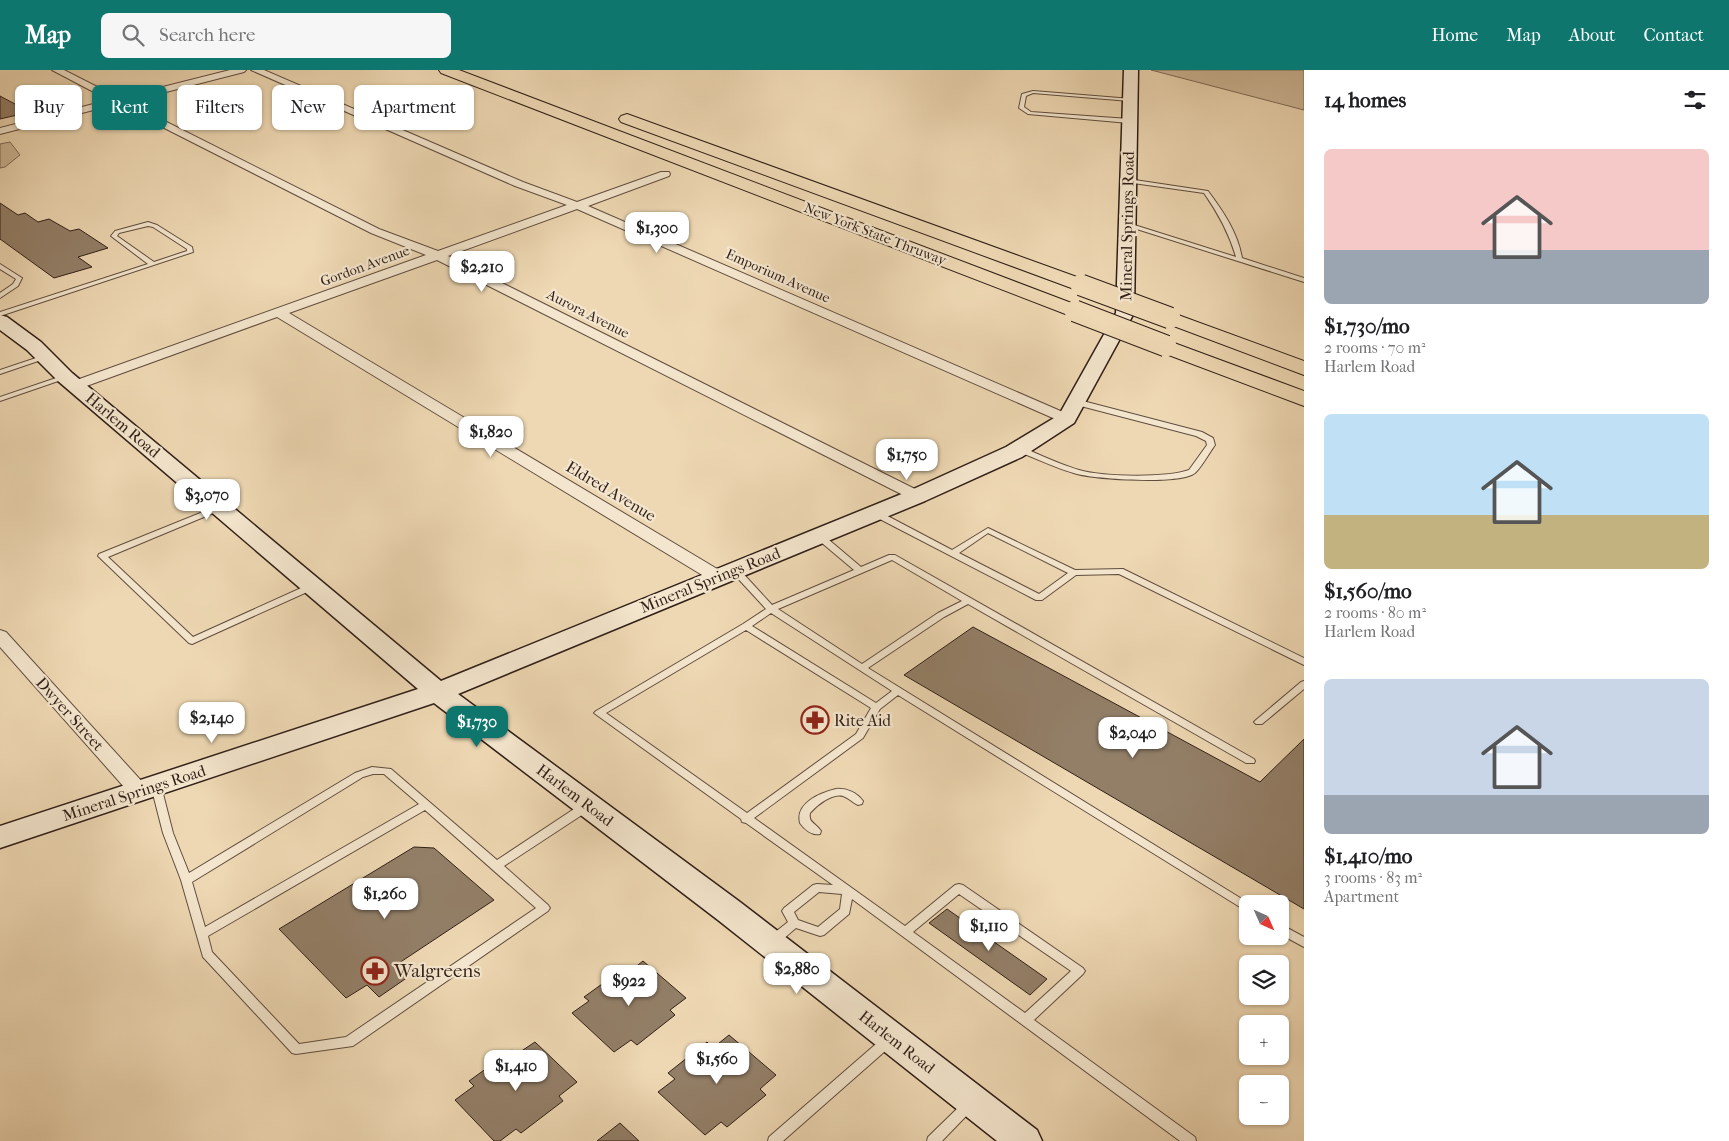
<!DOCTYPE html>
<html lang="en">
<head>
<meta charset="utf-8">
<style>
	body { margin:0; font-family:"IM FELL French Canon",serif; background:#f6f6f6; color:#202124; height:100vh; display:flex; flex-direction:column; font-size:19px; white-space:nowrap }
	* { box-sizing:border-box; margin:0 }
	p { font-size:16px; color:#757577 }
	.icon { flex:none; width:28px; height:28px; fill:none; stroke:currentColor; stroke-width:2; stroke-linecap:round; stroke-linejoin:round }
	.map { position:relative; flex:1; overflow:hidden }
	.details { display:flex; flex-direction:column; background:#fff; width:425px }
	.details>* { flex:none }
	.top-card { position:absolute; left:15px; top:15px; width:475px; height:45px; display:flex; gap:10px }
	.needle { width:32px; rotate:135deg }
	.tools { position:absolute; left:1239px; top:825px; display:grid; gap:10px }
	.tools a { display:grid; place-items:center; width:50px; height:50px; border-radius:8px; background:#fff; box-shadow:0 1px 4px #0004; font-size:25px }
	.price { position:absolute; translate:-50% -42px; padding:0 11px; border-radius:10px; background:#fff; color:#222; font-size:16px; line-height:32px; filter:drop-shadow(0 1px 2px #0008) }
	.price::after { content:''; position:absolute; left:50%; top:30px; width:15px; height:11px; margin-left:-8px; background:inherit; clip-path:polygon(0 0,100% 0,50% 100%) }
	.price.current { background:#0f766e; color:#fff }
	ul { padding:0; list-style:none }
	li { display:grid; align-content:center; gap:10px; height:265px; padding:0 20px }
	li span { display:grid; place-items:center; height:155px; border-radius:8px; color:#555 }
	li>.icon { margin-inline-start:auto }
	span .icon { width:90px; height:90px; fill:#fffc; stroke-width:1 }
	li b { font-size:21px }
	h2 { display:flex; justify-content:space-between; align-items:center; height:60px; padding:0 20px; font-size:21px }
	.chip { padding:0 18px; border-radius:8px; background:#fff; box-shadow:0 1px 4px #0004; font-size:18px; line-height:45px }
	.chip.current { background:#0f766e; color:#fff }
	header { display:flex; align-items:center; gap:30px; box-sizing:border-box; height:70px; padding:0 25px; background:#0f766e; color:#fff }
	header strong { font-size:24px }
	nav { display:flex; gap:28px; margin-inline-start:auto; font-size:18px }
	.search { width:350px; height:45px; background:#f6f6f6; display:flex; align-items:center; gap:12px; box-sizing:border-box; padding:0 18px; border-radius:8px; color:#757577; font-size:19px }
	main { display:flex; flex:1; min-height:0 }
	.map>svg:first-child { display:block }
</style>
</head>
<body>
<header>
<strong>Map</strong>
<div class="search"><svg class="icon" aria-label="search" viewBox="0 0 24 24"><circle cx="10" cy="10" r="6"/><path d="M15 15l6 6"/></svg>Search here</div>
<nav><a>Home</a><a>Map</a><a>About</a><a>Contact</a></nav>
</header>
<main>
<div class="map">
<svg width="1304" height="1071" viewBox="0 0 1304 1071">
	<rect width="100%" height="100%" fill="#eed8b3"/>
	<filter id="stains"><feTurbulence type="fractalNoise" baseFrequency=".004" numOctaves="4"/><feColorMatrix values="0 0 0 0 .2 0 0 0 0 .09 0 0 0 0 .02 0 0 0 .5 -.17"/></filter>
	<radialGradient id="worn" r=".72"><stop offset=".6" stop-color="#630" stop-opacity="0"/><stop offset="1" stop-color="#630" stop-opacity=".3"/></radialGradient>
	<path fill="#ceb998" stroke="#7f6c58" d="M1151,0H1304V40Z
		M10,72L20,85L5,97L0,98V74Z"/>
	<path fill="#937f68" stroke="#301f17" d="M0,26L30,42L0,49Z
		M0,133L18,145L25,143L38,152L49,149L70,161L79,159L108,178L78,187L92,197L54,208L0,169Z
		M973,557L1260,712L1304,669V839L904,605Z
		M414,777L434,778L494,830L396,895L408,907L379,927L367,915L346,928L279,859Z
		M947,839L1047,909L1030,925L929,853Z
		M643,891L686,928L670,940L675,945L637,975L631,970L614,982L572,943L589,931L584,927L623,899L628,903Z
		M729,965L776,1005L760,1019L766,1025L727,1057L721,1052L705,1065L658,1022L675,1009L668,1003L707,972L713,978Z
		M535,972L577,1012L559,1026L563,1031L521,1063L516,1059L500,1071H494L455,1030L474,1016L469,1011L512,980L517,984Z
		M620,1053L639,1071H597Z"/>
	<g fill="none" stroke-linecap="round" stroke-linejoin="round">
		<g stroke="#604d3e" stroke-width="2">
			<path id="lane" d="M1033,21L1132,29V30L1130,31L1033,23L1026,26L1024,37L1031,42L1129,49L1132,51L1129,53L1028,44L1019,38L1022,24Z
				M1128,109L1208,121C1223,141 1238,163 1242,188L1304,208V212L1124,155V153H1128L1236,187C1229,163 1218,143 1204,123L1126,112V110Z
				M148,152L157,155L192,177L193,182L0,246V242L148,194L111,166L115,161ZM148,156L153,157L187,179V181L154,192L117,166L119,163Z
				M0,194L22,208L18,216L0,228V223L13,214L16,209L0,199Z
				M45,285L47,286V288L0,304V300Z
				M65,305L68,307L67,308L0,331V327Z
				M1073,330H1079L1202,362L1213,368L1215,375C1210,382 1200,399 1195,403C1180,415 1097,409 1077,404C1057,399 1036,388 1016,381L1015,379L1016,377H1022C1040,385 1059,394 1079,400C1102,407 1167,408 1189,400L1207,375L1206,371L1196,366L1073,334Z
				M220,435H223L224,437L223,439L108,487L193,567L310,514H316L317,516L316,518L192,574L189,573L98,486L99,484Z
				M872,441H878L952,480L988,458L1075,500L1123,499L1304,588V595L1119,504L1076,505L1042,530H1036L872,445L871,443ZM988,463L1068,503L1039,524L959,483Z
				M816,464H822L861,497L889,485H895L1254,689L1255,691L1254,693H1246L968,534L944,547L868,598L1250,834H1248V842L898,625L880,639L863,668L754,748L905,856L955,815L959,814L963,815L1083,898L1085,901L1083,904L1034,950L1195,1067L1196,1071H1180L852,829L849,844L824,865L820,866L796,858C788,864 779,876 769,873L767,870L769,867L788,852L782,841L784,838L813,815L817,814L833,815L746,753L742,752L741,749L594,643L596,641L743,554L766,539L732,502L731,500L732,498H738L772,535L854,500L816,468L815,466ZM892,490L962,531L938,543L862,594L778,539ZM771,543L892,621L876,633L752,556ZM746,560L871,638L856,664L747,743L606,643ZM819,822L842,824L840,839L818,857L798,850L794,842ZM959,824L1071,901L1025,943L913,862Z
				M1304,611V619L1262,654H1256L1254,652L1256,650L1301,612Z
				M372,697L391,699L497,790L583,733H591L592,736L591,739L504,796L548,835L550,838L548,841L353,976L296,984L292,983L203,887L181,810L163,763L151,716L152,714H160L161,716L173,763L189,803L355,703ZM373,704H384L419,734L205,857L192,812L363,707ZM425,740L536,838L346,967L299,974L212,882L208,866Z
				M836,719C847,718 857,723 863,731L862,734L858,735C853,733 849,728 843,726C832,723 817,735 810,743C808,753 816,753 821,761L820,764C812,766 804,759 800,753C795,733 820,723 836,719Z
				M1280,854L1304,867V877L1280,864Z
				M888,966L892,967L894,971L892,975L783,1071H768L769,1067L884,967Z
				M969,1030L973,1031L975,1035L973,1039L942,1071H927L928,1067L965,1031Z"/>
		</g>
		<g stroke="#604d3e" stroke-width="2">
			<path id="street" d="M52,0H64L119,28L230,0H246L244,2L127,32L379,159L438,181L567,135L515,116L251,0H264L523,112L577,132L661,102H669L670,104L669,106L588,136L1072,346L1074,349L1072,352H1062L577,139L448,186L923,423L925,426L923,429H911L437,190L289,243L724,503L727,507L724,511H712L277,247L81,318H71L69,315L71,312L426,185L371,163L117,34L0,64V58L109,30Z
				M0,560L6,562L146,716L149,721L146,726L139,728L132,726L0,577Z"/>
		</g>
		<g stroke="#301f17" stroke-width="3">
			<path id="secondary" d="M1124,0H1138L1134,243L1074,353L1022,387L925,431L458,624L740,832L1037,1060L1042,1071H997L718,850L434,633L0,778V756L418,619L58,311L27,280L0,260V245L7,247L41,272L72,303L441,611L909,421L1006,377L1059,345L1116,243Z"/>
		</g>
		<g stroke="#301f17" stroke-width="2">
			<path id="highway" d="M439,0H459L1082,237L1085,241L1082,245L1075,247L1068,245L441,3Z
				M627,44L1088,211L1091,215L1088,219L1081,221L1074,219L621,52L619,49L621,46Z
				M1170,242L1304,291V305L1163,252L1160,248L1163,244Z
				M1166,270L1304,321V336L1158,281L1155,276L1158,271Z"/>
		</g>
		<use href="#lane" fill="#f4e6ce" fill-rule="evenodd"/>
		<use href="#street" fill="#f4e6ce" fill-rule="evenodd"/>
		<use href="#secondary" fill="#f4e6ce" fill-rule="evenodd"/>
		<use href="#highway" fill="#eed8b3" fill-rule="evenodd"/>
		<g stroke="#301f17" stroke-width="23" stroke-linecap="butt">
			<path id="highway-bridge" d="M1081,215L1170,248
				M1075,241L1166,276"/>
		</g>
		<use href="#highway-bridge" stroke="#eed8b3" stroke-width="21"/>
	</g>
	<defs>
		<g id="pharmacy-ring" transform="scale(1.4375)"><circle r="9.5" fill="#f4e6ce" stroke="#8f2418" stroke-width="1.5"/><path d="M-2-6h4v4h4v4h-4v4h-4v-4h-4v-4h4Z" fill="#8f2418"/></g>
	</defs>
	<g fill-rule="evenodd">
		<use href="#pharmacy-ring" x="815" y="650"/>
		<use href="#pharmacy-ring" x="375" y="901"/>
	</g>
	<g text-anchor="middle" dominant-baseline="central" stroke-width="4.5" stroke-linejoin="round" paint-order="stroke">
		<g font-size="14" fill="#301f17" stroke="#f4e6ce">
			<text transform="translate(875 164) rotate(21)">New York State Thruway</text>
			<text transform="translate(365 196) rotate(-20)">Gordon Avenue</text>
			<text transform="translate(778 206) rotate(24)">Emporium Avenue</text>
			<text transform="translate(588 244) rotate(27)">Aurora Avenue</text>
		</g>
		<g font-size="16" fill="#301f17" stroke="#f4e6ce">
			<text transform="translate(1127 156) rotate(-89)">Mineral Springs Road</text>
			<text transform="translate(123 355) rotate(40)">Harlem Road</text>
			<text transform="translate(611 421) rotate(31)">Eldred Avenue</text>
			<text transform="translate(710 510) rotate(-22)">Mineral Springs Road</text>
			<text transform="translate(70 644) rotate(48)">Dwyer Street</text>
			<text transform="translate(134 723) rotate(-18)">Mineral Springs Road</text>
			<text transform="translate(575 725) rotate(37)">Harlem Road</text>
			<text transform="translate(897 972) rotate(38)">Harlem Road</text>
		</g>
		<g font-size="16" fill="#301f17" stroke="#f4e6ce" text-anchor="start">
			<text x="834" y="650">Rite Aid</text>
		</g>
		<g font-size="19" fill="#301f17" stroke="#f4e6ce" text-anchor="start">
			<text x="394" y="901">Walgreens</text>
		</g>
	</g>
	<rect width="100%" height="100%" filter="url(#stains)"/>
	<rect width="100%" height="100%" fill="url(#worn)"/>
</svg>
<div class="tools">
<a><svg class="needle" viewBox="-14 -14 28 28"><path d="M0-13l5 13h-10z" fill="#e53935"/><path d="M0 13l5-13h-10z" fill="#757577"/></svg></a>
<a><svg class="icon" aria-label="layers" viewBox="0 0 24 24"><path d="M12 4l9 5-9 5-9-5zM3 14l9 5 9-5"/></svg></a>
<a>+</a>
<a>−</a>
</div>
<b class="price" style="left:657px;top:184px">$1,300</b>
<b class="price" style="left:482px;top:223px">$2,210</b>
<b class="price" style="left:491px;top:388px">$1,820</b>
<b class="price" style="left:907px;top:411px">$1,750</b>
<b class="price" style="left:207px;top:451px">$3,070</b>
<b class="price" style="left:212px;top:674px">$2,140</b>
<b class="price current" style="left:477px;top:678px">$1,730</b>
<b class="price" style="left:1133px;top:689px">$2,040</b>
<b class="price" style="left:385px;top:850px">$1,260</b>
<b class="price" style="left:989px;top:882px">$1,110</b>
<b class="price" style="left:797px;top:925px">$2,880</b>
<b class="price" style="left:629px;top:937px">$922</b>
<b class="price" style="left:717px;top:1015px">$1,560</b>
<b class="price" style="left:516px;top:1022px">$1,410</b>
<div class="top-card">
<a class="chip">Buy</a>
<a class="chip current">Rent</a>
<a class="chip">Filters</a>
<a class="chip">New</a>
<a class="chip">Apartment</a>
</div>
</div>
<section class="details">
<h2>14 homes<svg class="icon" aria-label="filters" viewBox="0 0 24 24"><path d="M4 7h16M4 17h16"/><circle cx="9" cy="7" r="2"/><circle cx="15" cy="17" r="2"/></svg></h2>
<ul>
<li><span style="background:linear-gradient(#f6c9c9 65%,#9aa5b1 0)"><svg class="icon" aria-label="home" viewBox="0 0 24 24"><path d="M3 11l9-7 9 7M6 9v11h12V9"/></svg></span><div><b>$1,730/mo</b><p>2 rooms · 70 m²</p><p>Harlem Road</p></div></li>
<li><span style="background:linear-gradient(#bfe0f5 65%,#c2b280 0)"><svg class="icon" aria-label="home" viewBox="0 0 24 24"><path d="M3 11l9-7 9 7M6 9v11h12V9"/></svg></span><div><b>$1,560/mo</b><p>2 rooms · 80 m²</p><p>Harlem Road</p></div></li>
<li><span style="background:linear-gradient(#c9d6e8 75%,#9aa5b1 0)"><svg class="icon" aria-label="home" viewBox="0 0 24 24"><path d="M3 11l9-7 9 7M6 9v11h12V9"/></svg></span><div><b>$1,410/mo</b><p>3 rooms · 83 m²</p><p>Apartment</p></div></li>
</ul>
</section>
</main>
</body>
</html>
